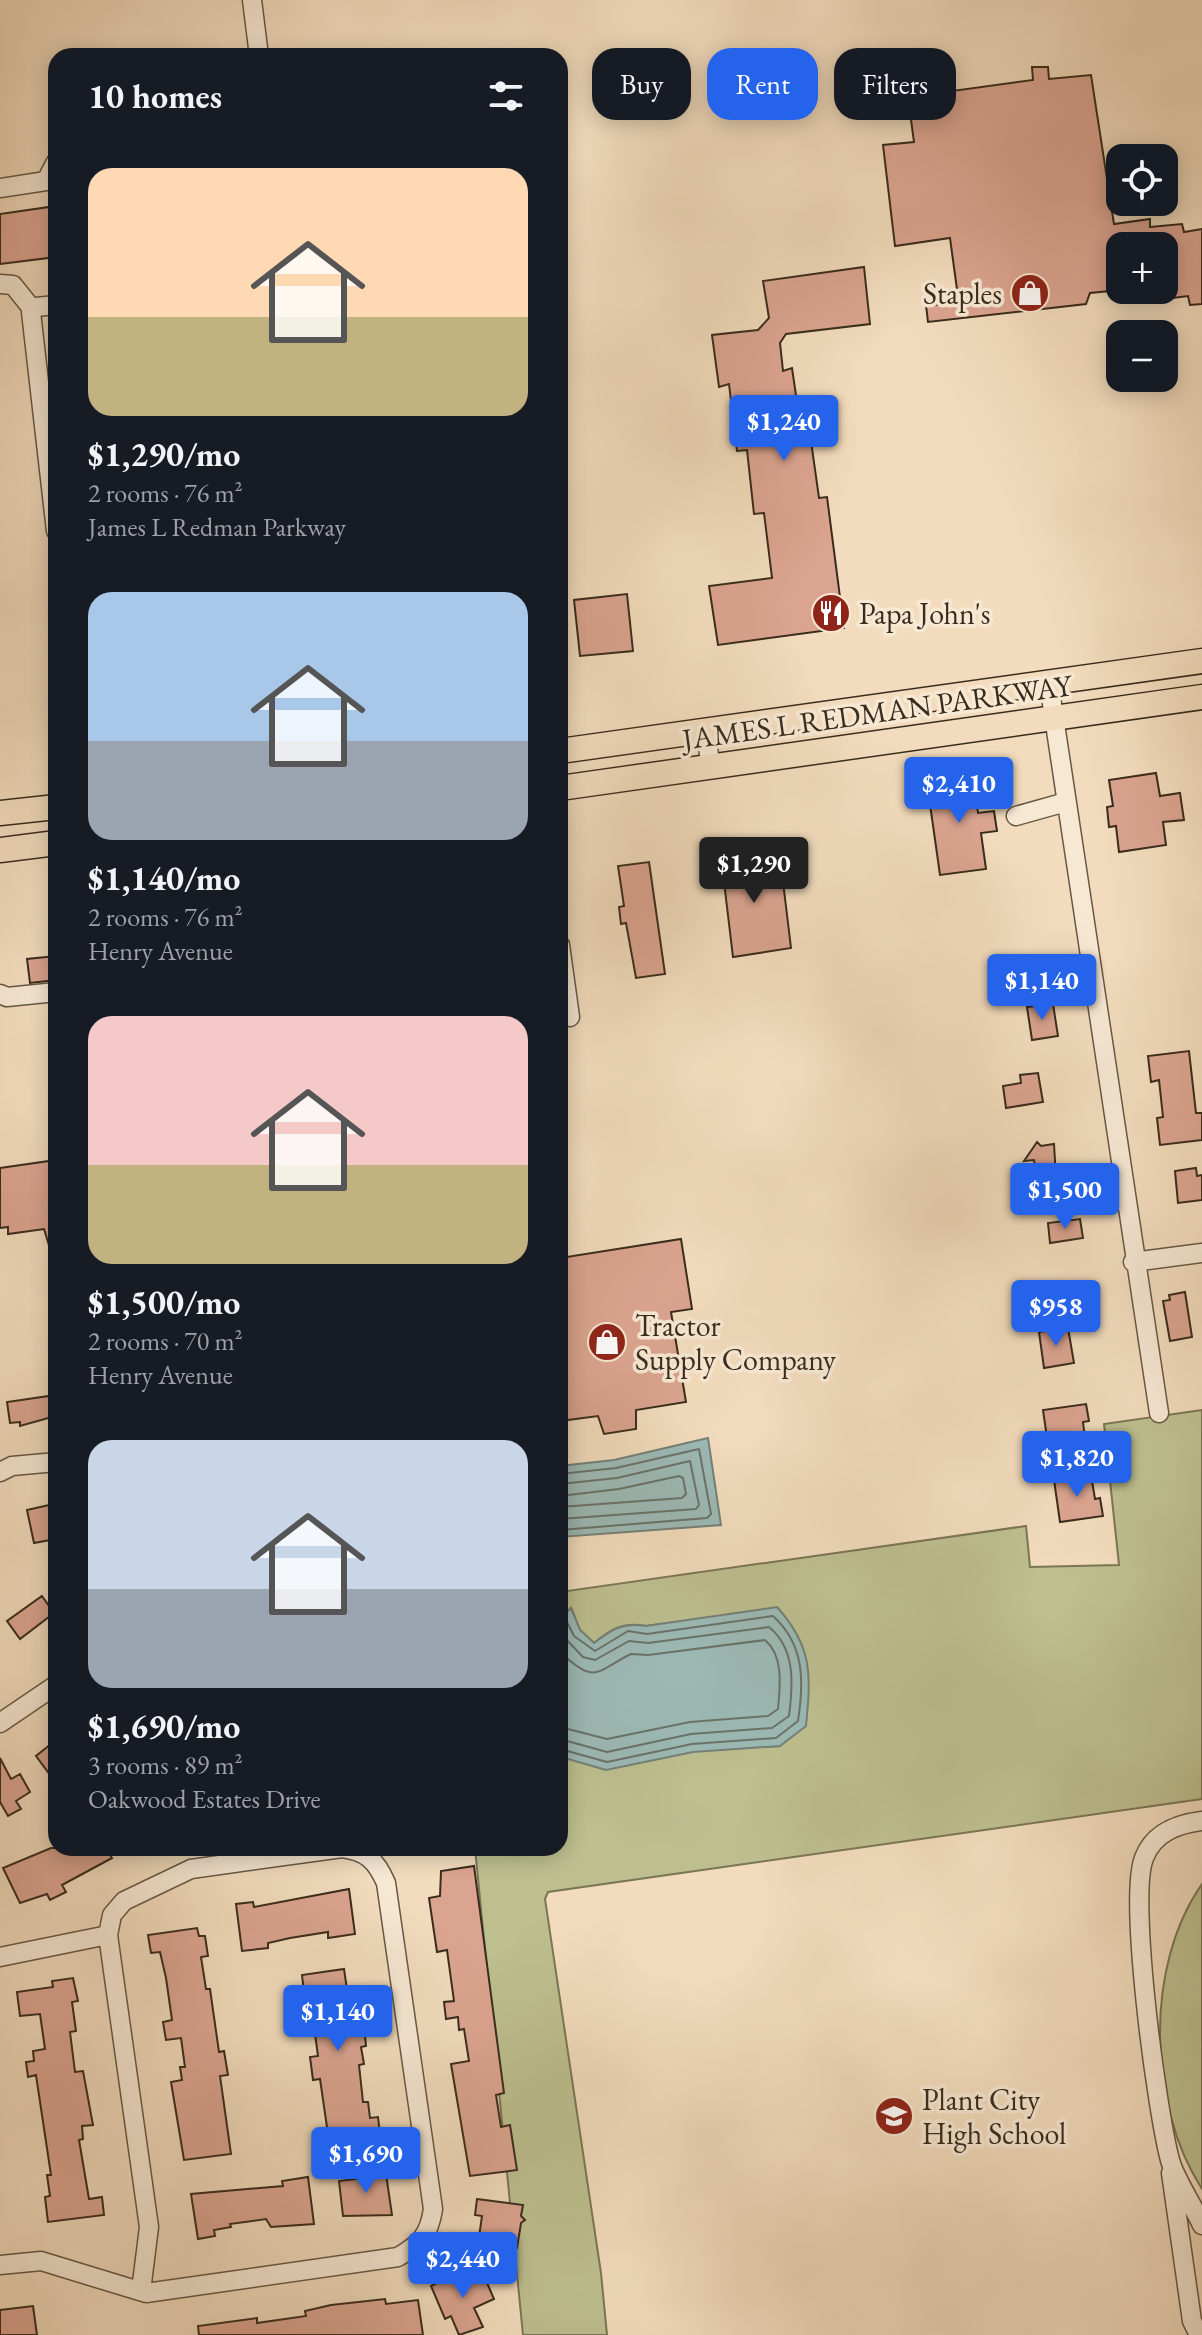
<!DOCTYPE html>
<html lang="en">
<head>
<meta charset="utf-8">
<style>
	body { margin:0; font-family:"EB Garamond",serif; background:#242831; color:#f1f3f6; height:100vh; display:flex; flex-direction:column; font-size:30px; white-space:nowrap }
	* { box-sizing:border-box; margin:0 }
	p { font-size:26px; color:#9ea1a6 }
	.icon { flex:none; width:44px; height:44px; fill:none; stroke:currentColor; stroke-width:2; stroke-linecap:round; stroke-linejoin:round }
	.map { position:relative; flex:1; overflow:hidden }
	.side { position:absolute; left:48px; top:48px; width:520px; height:1808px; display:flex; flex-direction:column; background:#171b24; border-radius:24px; box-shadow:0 4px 20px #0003 }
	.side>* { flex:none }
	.banner { position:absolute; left:592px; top:48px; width:490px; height:72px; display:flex; gap:16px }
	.controls { position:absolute; left:1106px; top:144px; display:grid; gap:16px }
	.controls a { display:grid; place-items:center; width:72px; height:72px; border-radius:16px; background:#171b24; box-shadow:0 4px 20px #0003; font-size:40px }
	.price { position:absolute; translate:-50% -68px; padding:0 18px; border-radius:8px; background:#2563eb; color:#fff; font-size:26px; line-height:52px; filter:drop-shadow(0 2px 4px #0008) }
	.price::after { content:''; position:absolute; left:50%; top:48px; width:24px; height:18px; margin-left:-12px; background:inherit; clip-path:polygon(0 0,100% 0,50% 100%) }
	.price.on { background:#222; color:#fff }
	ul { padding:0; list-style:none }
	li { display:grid; align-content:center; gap:16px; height:424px; padding:0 40px }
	li span { display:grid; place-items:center; height:248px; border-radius:24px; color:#555 }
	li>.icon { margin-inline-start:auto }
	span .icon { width:144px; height:144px; fill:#fffc; stroke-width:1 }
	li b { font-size:34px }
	h2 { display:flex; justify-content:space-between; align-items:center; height:96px; padding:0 40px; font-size:34px }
	.chip { padding:0 28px; border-radius:24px; background:#171b24; box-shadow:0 4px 20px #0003; font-size:28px; line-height:72px }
	.chip.on { background:#2563eb; color:#fff }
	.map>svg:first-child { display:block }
</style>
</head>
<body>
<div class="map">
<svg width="1202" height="2335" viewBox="0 0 1202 2335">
	<rect width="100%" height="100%" fill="#f2dcbd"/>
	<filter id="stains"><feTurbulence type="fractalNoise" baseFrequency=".0025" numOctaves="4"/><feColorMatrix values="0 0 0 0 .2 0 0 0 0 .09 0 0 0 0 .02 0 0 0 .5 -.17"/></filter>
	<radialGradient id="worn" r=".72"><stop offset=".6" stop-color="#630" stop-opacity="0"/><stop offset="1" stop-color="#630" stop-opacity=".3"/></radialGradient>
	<path fill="#bdbf8f" stroke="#7b7656" stroke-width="2" d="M1202,1410V1799L548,1892L545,1899L601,2273L607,2335H523L475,1848H560V1750L562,1757L780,1746L777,1608L646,1626C623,1622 612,1628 594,1643L580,1630L571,1608L560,1618V1592L1026,1526L1030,1567L1119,1565L1104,1424Z
		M1202,1884V2189C1148,2106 1144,1966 1202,1884Z"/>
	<path fill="#9cbab6" stroke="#748178" stroke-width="2" d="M708,1438L721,1525L560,1537V1466L614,1460Z
		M777,1607C813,1647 811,1675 806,1726L780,1746L693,1752L606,1770L561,1757L560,1618L571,1608L580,1630L594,1643C612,1629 623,1622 646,1626Z"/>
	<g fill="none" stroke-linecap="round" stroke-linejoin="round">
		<path stroke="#6a7369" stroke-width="2" d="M560,1474L616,1468L699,1449L711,1514L707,1518L560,1530
			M560,1484L617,1478L690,1461L699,1505L696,1509L560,1519
			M560,1496L619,1489L679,1476L683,1478L686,1494L682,1498L560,1507
			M560,1623L568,1624L574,1636L595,1651L628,1631L647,1634L773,1616C805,1645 804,1682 798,1721L776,1738L692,1744L607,1762L560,1749
			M560,1633L583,1657L595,1660L629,1641L648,1643L769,1627C796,1649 793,1685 789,1716L772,1728L691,1734L607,1752L560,1739
			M560,1652C596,1686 596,1671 631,1654L648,1655L765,1640C784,1656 780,1686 778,1709L768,1716L690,1722L607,1739L560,1727"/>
	</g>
	<path fill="#dba490" stroke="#392c1c" stroke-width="2" d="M1032,67H1048L1049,79L1091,75L1114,224L1150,219V227L1182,224L1184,232L1202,229V304L1190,305L1188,296L1164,299V246H1120V290L1090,293L1086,304L928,322L926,305L959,304L950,238L895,246L883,145L914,142L908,97L1033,80Z
		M56,206V257L0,264V214Z
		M864,267L870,324L786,334L780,343L783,371L792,368L802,436L810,434L819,498L827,497L844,628L718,645L709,586L772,578L764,513L754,514L747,450L737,451L729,384L719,387L712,335L758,330L769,318L763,281Z
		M627,594L633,651L580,656L574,600Z
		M1156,773L1160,796L1180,793L1184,820L1163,822L1166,845L1119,852L1116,826L1109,827L1107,807L1113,806L1109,780Z
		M973,776L978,813L994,811L997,831L981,833L986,869L940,875L927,783Z
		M780,857L791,948L733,957L724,882L706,884L703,867Z
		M649,862L665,974L636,978L626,923L621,924L619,907L624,906L618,866Z
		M56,956V980L30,983L27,959Z
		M1053,1004L1058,1036L1032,1040L1027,1007Z
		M1189,1051L1196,1113H1202V1140L1160,1145L1157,1118L1163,1117L1159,1080L1151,1082L1148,1056Z
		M1038,1073L1043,1102L1006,1108L1003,1086L1021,1083L1020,1075Z
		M1037,1142L1041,1146L1054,1144L1056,1178L1037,1181L1034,1160L1024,1161Z
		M56,1160V1255H52L44,1229L8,1234V1227L0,1228V1168Z
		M1196,1168L1197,1176L1202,1175V1200L1178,1203L1175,1171Z
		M1080,1219L1083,1238L1050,1243L1048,1223Z
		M681,1239L692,1309L671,1312L686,1402L636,1410V1429L604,1434L598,1416L560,1421V1258Z
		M1185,1292L1192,1337L1170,1341L1163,1301L1170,1300L1169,1295Z
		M1068,1328L1074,1363L1044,1368L1039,1332Z
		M49,1396L52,1417L20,1426V1422L10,1423L7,1402Z
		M1086,1404L1089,1421L1083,1422L1086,1447L1049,1452L1043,1410Z
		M1091,1475L1095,1499L1100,1498L1103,1516L1060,1522L1054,1480Z
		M49,1505L56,1506V1539L34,1543L27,1510Z
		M42,1596L54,1613L20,1639L7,1621Z
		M56,1740V1783L36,1756Z
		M0,1758L11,1779L20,1774L30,1792L16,1801L21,1809L8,1816L0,1802Z
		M51,1848H106L112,1858L62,1885L66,1892L50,1900L47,1894L20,1903L3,1868Z
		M474,1866L504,2093L496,2095L501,2127L510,2125L517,2170L470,2176L451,2064L469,2061L464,2029L459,2030L458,2017L446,2019L444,2002L454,2001L447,1950L437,1952L429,1898L440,1896L441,1871Z
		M349,1889L355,1934L328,1938V1932L290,1938L268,1943V1948L242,1951L236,1904L253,1902L254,1907Z
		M197,1928L199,1936H205L208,1956L201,1957L206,1989H210L219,2052L224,2051L228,2075L220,2076L231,2154L184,2160L171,2082L182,2080L180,2067H185L181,2038L166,2040L163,2022L172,2020L166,1978L160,1952L151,1953L148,1935Z
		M344,1969L348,1996L361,1994L366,2046L361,2047L364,2064L359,2065L363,2102H368L370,2118L378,2117L380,2134L329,2141L320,2079L313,2080L310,2057L318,2056L313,2019L308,2020L307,2011L299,2013L296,1993L304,1992L302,1975Z
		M73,1978L78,2001L72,2002L76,2031L70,2032L75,2072L83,2071L93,2125L82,2126L83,2139L79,2140L89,2199L102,2197L104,2215L48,2222L45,2197L50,2196L47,2175H51L36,2075L28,2077L26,2062L34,2061L33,2051L45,2049L40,2014L20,2016L17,1992L53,1987L52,1981Z
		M385,2167L392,2215L343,2216L339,2181L364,2178L363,2170Z
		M308,2177L314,2224L271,2227L266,2219L230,2224L231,2227L214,2230L215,2236L198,2239L191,2194L283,2186L282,2181Z
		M477,2199L523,2205L521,2216L525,2220L521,2223L517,2248L478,2244L482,2216L475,2215Z
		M481,2269L494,2299L474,2308L483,2327L459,2335L451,2316L445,2319L431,2286L452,2275L455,2281Z
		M385,2299L386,2304L418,2300L423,2335H199L198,2326L257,2318V2323L306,2316L305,2311L331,2305Z
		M33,2306L37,2335H0V2310Z"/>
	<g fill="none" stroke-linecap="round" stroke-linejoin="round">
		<g stroke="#675844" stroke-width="21">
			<path id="minor" d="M252,0L259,56
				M0,188L46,181L56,162
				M0,284L13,285L33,310
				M56,305L36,307L31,312L56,531
				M1049,684L1159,1413
				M706,733L711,769
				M1016,816L1066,802
				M560,945L570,1017
				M0,994L7,997L56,992
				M1133,1262L1202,1253
				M0,1472L12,1466L56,1462
				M0,1723L56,1685
				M1202,1821C1178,1824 1154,1832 1144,1858C1128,1898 1157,2112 1170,2160C1174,2177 1194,2207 1202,2225
				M0,1957L108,1935
				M1171,2173L1192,2321L1199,2335
				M0,2265L41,2261L146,2293L398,2257C420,2244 429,2236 433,2209L386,1883C376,1860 366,1851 342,1848L191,1869L124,1901L112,1915L108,1935L149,2227L141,2291"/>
		</g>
		<g stroke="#392c1c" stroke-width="27">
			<path id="major" d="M560,751L1202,661
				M560,788L1202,697
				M0,813L56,807
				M0,850L56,843"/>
		</g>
		<use href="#minor" stroke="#f7e8d4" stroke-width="18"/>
		<use href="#major" stroke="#f2dcbd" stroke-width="24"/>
	</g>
	<defs>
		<g id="shop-disc" transform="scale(2)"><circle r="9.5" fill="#8f2418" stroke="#f7e8d4"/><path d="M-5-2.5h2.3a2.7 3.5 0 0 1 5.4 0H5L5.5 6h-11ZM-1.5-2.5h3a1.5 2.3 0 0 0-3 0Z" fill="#fff"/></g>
		<g id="restaurant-disc" transform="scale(2)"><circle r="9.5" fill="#8f2418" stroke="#f7e8d4"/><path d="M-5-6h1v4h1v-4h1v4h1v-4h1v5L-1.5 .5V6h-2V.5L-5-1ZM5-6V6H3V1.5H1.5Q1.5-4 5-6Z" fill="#fff"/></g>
		<g id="school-disc" transform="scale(2)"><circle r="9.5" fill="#8f2418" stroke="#f7e8d4"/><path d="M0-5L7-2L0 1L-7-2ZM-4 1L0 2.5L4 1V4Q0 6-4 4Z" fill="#fff"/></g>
	</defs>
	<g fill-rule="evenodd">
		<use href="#shop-disc" x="1030" y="293"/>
		<use href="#restaurant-disc" x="831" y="613"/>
		<use href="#shop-disc" x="607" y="1342"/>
		<use href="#school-disc" x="894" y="2116"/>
	</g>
	<g text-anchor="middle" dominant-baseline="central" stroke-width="7" stroke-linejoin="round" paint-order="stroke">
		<g font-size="30" fill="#392c1c" stroke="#f7e8d4" text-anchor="start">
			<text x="1002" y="293" text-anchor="end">Staples</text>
			<text x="859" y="613">Papa John's</text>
			<text x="635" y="1325">Tractor<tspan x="635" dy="34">Supply Company</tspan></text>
			<text x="922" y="2099">Plant City<tspan x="922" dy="34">High School</tspan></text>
		</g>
		<g font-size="30" fill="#392c1c" stroke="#f7e8d4">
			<text transform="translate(877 712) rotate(-8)">JAMES L REDMAN PARKWAY</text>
		</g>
	</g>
	<rect width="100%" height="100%" filter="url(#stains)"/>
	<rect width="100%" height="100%" fill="url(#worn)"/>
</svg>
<div class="controls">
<a><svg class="icon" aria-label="locate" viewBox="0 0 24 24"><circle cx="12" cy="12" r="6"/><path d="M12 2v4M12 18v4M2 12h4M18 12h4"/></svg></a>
<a>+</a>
<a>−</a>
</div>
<b class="price" style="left:784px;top:463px">$1,240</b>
<b class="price" style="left:959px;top:825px">$2,410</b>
<b class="price on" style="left:754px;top:905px">$1,290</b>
<b class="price" style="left:1042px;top:1022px">$1,140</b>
<b class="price" style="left:1065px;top:1231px">$1,500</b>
<b class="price" style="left:1056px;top:1348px">$958</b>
<b class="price" style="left:1077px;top:1499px">$1,820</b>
<b class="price" style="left:338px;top:2053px">$1,140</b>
<b class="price" style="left:366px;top:2195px">$1,690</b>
<b class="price" style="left:463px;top:2300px">$2,440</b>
<div class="banner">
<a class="chip">Buy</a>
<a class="chip on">Rent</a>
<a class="chip">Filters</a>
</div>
<section class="side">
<h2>10 homes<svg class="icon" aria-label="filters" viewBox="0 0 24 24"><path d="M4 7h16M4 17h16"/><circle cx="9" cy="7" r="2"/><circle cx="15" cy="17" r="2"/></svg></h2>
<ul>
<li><span style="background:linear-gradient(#ffd9b3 60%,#c2b280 0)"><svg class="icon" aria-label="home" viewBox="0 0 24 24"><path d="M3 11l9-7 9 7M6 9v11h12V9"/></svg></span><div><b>$1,290/mo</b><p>2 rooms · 76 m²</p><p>James L Redman Parkway</p></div></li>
<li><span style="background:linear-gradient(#a9c7e8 60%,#9aa5b1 0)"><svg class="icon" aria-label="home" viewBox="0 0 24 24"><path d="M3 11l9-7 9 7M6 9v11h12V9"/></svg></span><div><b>$1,140/mo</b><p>2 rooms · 76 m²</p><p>Henry Avenue</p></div></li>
<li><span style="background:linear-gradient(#f6c9c9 60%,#c2b280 0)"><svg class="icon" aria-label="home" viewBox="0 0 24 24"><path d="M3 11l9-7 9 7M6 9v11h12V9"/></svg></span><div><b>$1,500/mo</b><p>2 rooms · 70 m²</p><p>Henry Avenue</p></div></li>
<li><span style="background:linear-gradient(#c9d6e8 60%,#9aa5b1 0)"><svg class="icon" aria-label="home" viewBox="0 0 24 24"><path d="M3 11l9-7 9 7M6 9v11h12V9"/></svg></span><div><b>$1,690/mo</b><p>3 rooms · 89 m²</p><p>Oakwood Estates Drive</p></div></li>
</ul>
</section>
</div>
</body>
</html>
